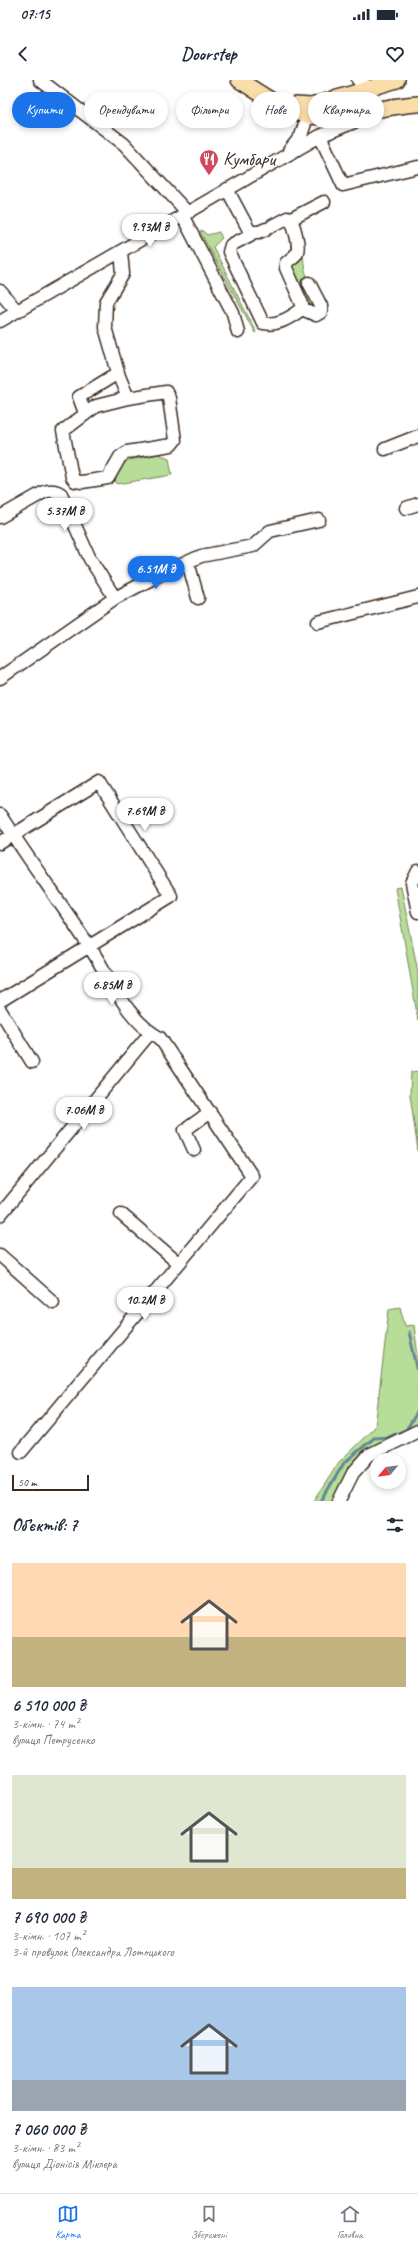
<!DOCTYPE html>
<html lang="uk">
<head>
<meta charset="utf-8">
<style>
	body { margin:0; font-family:Caveat,sans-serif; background:#f2f2f3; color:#1f2937; height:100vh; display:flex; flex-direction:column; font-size:15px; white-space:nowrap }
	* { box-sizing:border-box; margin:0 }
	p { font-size:13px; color:#747a83 }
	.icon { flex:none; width:22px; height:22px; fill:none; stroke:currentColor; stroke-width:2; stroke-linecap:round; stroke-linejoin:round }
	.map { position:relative; height:1421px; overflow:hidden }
	.drawer { display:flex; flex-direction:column; background:#fff; flex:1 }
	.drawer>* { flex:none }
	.guide { position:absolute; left:12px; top:12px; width:394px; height:36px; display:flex; gap:8px }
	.needle { width:26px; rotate:241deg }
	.controls { position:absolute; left:370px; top:1373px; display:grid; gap:8px }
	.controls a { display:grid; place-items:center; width:36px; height:36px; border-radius:50%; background:#fff; box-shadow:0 2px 6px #0003; font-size:20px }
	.scale { position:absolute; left:12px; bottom:10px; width:77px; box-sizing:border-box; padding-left:4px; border:2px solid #3b2a1e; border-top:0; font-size:11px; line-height:14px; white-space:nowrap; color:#3b2a1e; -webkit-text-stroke:3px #fff; paint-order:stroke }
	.price { position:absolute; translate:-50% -34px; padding:0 9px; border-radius:14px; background:#fff; color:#222; font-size:13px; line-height:26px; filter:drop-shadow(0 1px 2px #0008) }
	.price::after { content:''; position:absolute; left:50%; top:24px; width:12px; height:9px; margin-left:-6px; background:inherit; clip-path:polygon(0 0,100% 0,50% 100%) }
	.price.on { background:#1a73e8; color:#fff }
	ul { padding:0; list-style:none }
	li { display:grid; align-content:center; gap:8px; height:212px; padding:0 12px }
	li span { display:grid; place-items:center; height:124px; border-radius:0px; color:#555 }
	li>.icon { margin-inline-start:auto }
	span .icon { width:72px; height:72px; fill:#fffc; stroke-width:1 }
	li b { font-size:17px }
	h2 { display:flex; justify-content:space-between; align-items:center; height:48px; padding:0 12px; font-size:17px }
	.pill { padding:0 14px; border-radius:18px; background:#fff; box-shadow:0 2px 6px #0003; font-size:14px; line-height:36px }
	.pill.on { background:#1a73e8; color:#fff }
	.status { display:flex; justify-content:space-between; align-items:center; height:28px; padding:0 20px; background:#fff; direction:ltr }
	.status svg { height:11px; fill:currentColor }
	header { display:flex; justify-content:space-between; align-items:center; height:52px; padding:0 12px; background:#fff; font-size:18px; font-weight:700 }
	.dock { display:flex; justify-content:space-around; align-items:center; height:56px; border-top:1px solid #e0e1e3; background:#fff; font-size:11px; color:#747a83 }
	.dock a { display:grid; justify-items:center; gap:2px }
	.dock .on { color:#1a73e8 }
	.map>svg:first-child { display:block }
</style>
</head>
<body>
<div class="status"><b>07:15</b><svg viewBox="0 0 49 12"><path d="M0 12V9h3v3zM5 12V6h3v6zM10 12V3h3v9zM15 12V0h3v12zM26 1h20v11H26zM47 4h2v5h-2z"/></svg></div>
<header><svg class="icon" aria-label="back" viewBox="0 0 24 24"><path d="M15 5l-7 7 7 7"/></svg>Doorstep<svg class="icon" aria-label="heart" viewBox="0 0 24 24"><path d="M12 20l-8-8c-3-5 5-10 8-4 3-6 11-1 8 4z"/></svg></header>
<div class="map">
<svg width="418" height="1421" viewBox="0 0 418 1421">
	<rect width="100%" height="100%" fill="#fff"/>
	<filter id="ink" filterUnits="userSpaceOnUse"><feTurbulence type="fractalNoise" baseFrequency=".025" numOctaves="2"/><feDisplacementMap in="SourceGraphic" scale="8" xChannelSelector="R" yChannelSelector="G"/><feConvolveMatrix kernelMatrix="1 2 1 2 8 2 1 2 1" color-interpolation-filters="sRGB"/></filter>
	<g filter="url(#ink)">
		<path fill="#b7dd98" stroke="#79845b" d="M203,151L207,155L219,152L222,158L213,167L256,252L255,253L200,152Z
			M303,176L305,191L308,198L303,201L315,228L314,230L310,229L290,190V185Z
			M159,374L169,378L172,395L117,404L115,399L125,381Z
			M401,807L418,892V940L395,808Z
			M418,991V1071L410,1015L411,992Z
			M400,1227L405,1246L414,1245L418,1276V1351L369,1375L339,1421H314L339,1382L375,1347L389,1229Z"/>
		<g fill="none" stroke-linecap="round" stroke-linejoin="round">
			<path stroke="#648893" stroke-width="3" d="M409,1252L418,1292
				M321,1421L344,1383L374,1358L389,1357L406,1350L418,1331"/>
			<g stroke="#3b2a1e" stroke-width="15">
				<path id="minor" d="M40,0L124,64L187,132
					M358,0L370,8
					M320,56L343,105L418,87
					M289,71L301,56L310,27
					M227,109L250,152V155L231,165L229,172L263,243C277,246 290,238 302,229V224L286,188V183C289,180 294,177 296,174C301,168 294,146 291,139L287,138L272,146
					M182,135L233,233L238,252
					M291,139L324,122
					M250,152H259L266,149
					M121,171L123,194L106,222L105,247L119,296L128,318L166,312L169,318L175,360L171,365L127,372L120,377L108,398L82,402L75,401L72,397L63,351L96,326L128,318
					M0,211L17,231
					M302,229L316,235L321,232V226L309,203
					M0,241L320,56L371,35
					M85,333L79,317L118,293
					M385,369L418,356
					M406,428L418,424
					M0,437L44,412C50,410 55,410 61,414L90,479L115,518
					M188,482L198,518
					M318,542L418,517
					M0,598L115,518L163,493L201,476L253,466L270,451L319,440
					M0,735C29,780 60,822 89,866C110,897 126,940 160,958L252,1096L21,1372
					M0,763L99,702L171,816L0,921
					M418,791L412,803L418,832
					M0,930L32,982
					M194,1070L185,1050L210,1032
					M121,1134L178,1183
					M0,1135L150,953
					M0,1175L53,1222
					M339,1421L353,1393L369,1375L418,1351"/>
			</g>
			<g stroke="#3b2a1e" stroke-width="18">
				<path id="major" d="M239,0C260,13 281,29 305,35C332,42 387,25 418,24
					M296,25L311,26L397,0"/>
			</g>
			<use href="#minor" stroke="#fff" stroke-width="12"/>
			<use href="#major" stroke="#f9ddab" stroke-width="15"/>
		</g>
	</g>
	<defs>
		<g id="restaurant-pin" transform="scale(1)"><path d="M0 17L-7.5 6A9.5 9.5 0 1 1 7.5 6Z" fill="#d1495b" stroke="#fff"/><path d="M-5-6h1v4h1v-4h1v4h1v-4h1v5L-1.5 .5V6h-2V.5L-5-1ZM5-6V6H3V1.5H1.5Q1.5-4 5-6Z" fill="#fff"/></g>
	</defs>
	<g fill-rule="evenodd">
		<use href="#restaurant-pin" x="209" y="79"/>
	</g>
	<g text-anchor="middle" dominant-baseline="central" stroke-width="3" stroke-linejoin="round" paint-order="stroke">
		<g font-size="19" fill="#3b2a1e" stroke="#fff" text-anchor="start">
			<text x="223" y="79">Кумбари</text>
		</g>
	</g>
</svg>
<div class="controls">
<a><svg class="needle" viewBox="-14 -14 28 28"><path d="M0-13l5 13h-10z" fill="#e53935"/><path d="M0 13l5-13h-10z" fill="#747a83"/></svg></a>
</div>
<div class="scale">50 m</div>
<b class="price" style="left:150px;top:168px">9.93M ₴</b>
<b class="price" style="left:65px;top:452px">5.37M ₴</b>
<b class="price on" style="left:156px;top:510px">6.51M ₴</b>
<b class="price" style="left:145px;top:752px">7.69M ₴</b>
<b class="price" style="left:112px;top:926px">6.85M ₴</b>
<b class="price" style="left:84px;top:1051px">7.06M ₴</b>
<b class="price" style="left:145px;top:1241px">10.2M ₴</b>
<div class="guide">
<a class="pill on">Купити</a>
<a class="pill">Орендувати</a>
<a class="pill">Фільтри</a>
<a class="pill">Нове</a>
<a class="pill">Квартира</a>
</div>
</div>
<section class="drawer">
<h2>Об’єктів: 7<svg class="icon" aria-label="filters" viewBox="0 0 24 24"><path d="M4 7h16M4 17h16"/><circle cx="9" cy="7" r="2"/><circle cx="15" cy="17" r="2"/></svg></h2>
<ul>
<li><span style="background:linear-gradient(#ffd9b3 60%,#c2b280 0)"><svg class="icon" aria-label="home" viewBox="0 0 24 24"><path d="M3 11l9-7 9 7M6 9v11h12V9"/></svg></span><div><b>6 510 000 ₴</b><p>3-кімн. · 74 m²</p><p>вулиця Петрусенко</p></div></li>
<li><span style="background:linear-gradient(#dfe7d0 75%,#c2b280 0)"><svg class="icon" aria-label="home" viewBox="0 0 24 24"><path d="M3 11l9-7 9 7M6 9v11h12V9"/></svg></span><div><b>7 690 000 ₴</b><p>3-кімн. · 107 m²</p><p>3-й провулок Олександра Лотоцького</p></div></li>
<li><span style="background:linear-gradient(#a9c7e8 75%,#9aa5b1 0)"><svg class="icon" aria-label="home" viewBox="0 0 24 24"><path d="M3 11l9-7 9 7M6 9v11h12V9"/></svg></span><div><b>7 060 000 ₴</b><p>3-кімн. · 83 m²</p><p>вулиця Діонісія Міклера</p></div></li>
</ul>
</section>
<nav class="dock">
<a class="on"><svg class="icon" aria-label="map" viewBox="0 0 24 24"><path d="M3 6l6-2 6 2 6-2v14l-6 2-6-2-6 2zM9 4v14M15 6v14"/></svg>Карта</a>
<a><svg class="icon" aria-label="saved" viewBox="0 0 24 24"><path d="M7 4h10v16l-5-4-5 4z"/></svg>Збережені</a>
<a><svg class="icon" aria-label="home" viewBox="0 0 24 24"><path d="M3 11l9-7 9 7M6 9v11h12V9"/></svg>Головна</a>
</nav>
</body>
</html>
